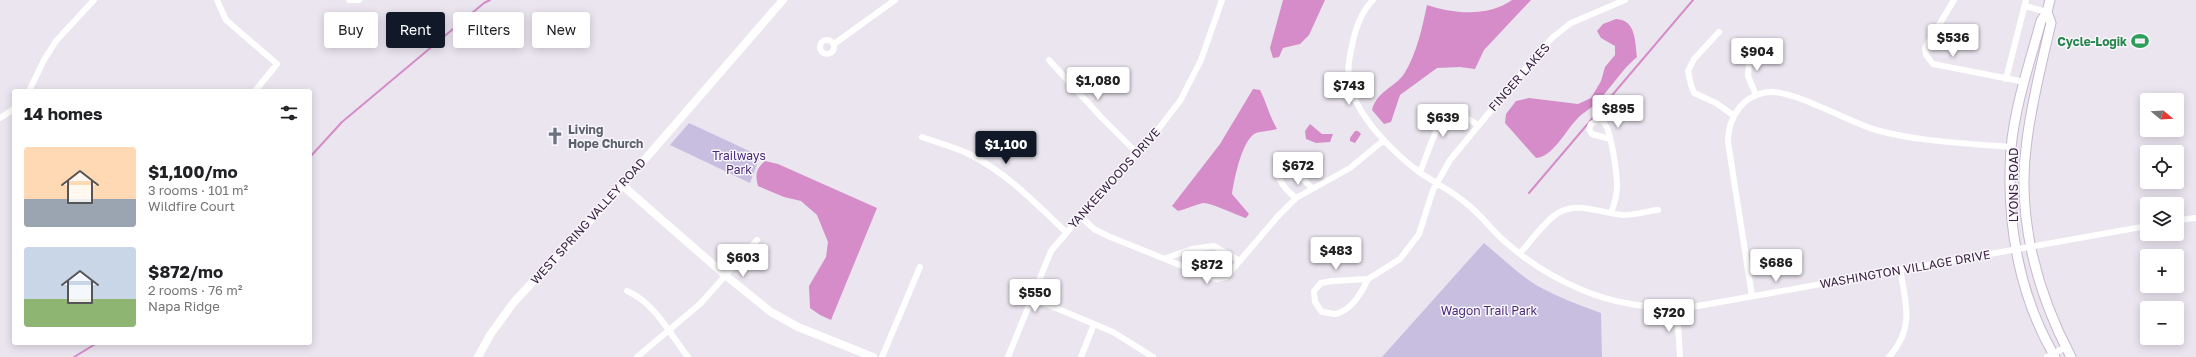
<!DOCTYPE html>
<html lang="en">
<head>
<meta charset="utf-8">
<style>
	body { margin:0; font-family:"Golos Text",sans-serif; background:#f6f6f6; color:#202124; height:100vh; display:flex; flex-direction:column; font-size:15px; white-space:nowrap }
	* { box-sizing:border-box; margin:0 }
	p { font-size:13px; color:#757577 }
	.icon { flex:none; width:22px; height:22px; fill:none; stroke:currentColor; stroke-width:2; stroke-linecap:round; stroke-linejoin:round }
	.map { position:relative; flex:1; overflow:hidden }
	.details { position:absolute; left:12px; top:89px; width:300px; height:256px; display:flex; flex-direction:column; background:#fff; border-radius:4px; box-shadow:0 2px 10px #0003 }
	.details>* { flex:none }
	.banner { position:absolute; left:324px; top:12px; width:380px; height:36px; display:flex; gap:8px }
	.needle { width:26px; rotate:108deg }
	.buttons { position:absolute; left:2140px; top:93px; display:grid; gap:8px }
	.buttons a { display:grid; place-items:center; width:44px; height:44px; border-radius:4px; background:#fff; box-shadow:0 2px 10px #0003; font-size:20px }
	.price { position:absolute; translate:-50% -34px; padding:0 9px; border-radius:4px; background:#fff; color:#222; font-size:13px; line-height:26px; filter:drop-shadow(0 1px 2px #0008) }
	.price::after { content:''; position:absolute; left:50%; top:24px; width:12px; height:9px; margin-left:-6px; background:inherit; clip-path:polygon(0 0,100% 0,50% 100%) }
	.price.on { background:#111827; color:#fff }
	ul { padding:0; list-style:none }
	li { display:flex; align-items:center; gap:12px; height:100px; padding:0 12px }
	li span { display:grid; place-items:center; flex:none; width:112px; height:80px; border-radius:4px; color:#555 }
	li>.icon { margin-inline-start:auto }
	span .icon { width:48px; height:48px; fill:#fffc; stroke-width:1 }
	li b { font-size:17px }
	h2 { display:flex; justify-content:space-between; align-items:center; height:48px; padding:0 12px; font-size:17px }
	.chip { padding:0 14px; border-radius:4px; background:#fff; box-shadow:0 2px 10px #0003; font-size:14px; line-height:36px }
	.chip.on { background:#111827; color:#fff }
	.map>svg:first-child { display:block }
</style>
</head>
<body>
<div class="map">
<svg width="2196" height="357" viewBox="0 0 2196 357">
	<rect width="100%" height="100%" fill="#ebe5ef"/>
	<path fill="#c7bee0" d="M689,123L760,156L750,183L670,145Z
		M1484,243C1501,257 1517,273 1536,285C1557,297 1579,305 1601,313L1602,357H1382Z"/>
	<path fill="#d58cc9" d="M1283,0H1325L1309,35L1300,44L1283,48L1279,57L1273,58L1270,48Z
		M1512,0H1531L1484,50L1475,69L1460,67L1437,68L1400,95L1391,122L1384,124L1372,110C1377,91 1394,88 1404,74C1417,53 1422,28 1427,5C1454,14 1488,17 1512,0Z
		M1616,19C1636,20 1635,41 1637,57C1620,71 1610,90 1594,105C1589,110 1582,113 1577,119C1566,130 1553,157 1536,158L1505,123L1506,114L1516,101L1529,98L1578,104L1591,98L1601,81L1605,67L1615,55V46L1601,38L1597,31L1603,24Z
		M1253,89L1260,90C1267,104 1269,115 1277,129C1271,131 1262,131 1256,133C1242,139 1234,180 1232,194L1249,214L1246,218C1236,215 1210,202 1203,203C1195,205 1186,209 1178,211L1172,206L1220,144Z
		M1310,124L1322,134H1333L1330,142L1316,143L1306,139L1305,131Z
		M1355,131H1358L1361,134L1355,143L1350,141V138Z
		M765,161L778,164L877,208L831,320L820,315L810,308L809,286L826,257L828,242L817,215L801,201L784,197L758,186C755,174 756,169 765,161Z"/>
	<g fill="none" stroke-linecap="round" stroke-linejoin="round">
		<path stroke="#d58cc9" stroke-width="2" d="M310,157L342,122L484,3L490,0
			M1529,193L1693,0
			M74,357L97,343"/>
		<g stroke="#c7b8cf" stroke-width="11">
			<path id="secondary" d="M2050,0L2047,12L2041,21C2030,62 2015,105 2011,148C2006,220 2018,294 2055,357
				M2047,12L2051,23C2042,62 2032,100 2027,140C2016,215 2036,291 2071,357"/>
		</g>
		<path stroke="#fff" stroke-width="6" d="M217,0L226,20L277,64L255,91
			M349,0H359
			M1373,0C1361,12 1355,30 1352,46C1349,58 1347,73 1350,85C1358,118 1393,152 1419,172C1435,183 1452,191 1467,204C1480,214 1489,227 1501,238C1524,259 1551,277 1580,289C1614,304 1655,310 1692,307L2147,226
			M1954,0L1925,48L1926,55L1933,64L2025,82
			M2025,6L2047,12
			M1719,32L1694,59L1688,71L1691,85L1694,93L1716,103L1733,115
			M820 47a7 7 0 1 1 14 0a7 7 0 1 1-14 0Z
			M834,44L895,0
			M1750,50L1748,76L1756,95
			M1049,60L1101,117L1137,153
			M2006,79L2026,0
			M29,91L44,60L56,41L94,0
			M0,118L14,109
			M922,137C938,143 956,147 971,155C1008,174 1036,204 1066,232
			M1610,139L1592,134L1589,129L1591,124C1594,122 1598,119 1602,121C1611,125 1617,175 1617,186C1617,196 1614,205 1611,213
			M1420,172L1439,123L1446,116L1460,114L1478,125
			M1296,198C1287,191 1277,181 1278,169L1284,164H1288L1312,188
			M1080,216L1094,229L1108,236L1207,276L1217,279L1226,277L1278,216L1296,198L1350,168L1384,140
			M2177,220L2196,218
			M1520,253C1531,241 1542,225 1555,215C1576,199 1601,214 1624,215C1635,215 1647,211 1658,210
			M1166,258L1192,249L1214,246L1240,261
			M1368,279C1362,292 1351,311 1335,314C1331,314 1326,312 1322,312L1315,302L1314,291L1321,283L1332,281L1368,279L1400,259L1419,234L1433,190L1450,160L1526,68L1553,37L1571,23L1625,0
			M627,291C655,303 670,334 688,357
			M1752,296L1728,142C1728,117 1743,94 1770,92C1793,90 1849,122 1876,130C1919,142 1966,143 2011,147
			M1032,298L1113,332L1153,357
			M1677,308L1680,357
			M637,357L700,304L757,240
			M882,357L920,267
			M1008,357L1051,251L1102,191L1156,132L1180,101L1201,60L1222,0
			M1081,357L1094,324
			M1889,357C1915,328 1906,304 1900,269
			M2047,357L2066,347"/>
		<path stroke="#fff" stroke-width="8" d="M622,185L725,275L771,312L798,327L873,357
			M478,357L490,335L514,302L614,195L783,0"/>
		<use href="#secondary" stroke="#fff" stroke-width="9"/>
	</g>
	<defs>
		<g id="stadium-bare" transform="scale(1.38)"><path d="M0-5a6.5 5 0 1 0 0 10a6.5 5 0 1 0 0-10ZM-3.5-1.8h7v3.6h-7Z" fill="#2e9e5b" stroke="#f9f6fb" stroke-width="2.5" paint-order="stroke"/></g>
		<g id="church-bare" transform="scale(1.38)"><path d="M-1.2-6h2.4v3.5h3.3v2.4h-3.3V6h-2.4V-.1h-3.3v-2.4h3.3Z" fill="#6b7280" stroke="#f9f6fb" stroke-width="2.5" paint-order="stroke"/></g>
	</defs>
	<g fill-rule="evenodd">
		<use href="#stadium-bare" x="2140" y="41"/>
		<use href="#church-bare" x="555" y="136"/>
	</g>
	<g text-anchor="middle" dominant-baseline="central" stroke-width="3" stroke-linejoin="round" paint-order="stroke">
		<g font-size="12" font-weight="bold" fill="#27864d" stroke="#f9f6fb" text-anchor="end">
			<text x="2127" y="41">Cycle-Logik</text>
		</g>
		<g font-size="12" fill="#3a2342" stroke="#f9f6fb">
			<text transform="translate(1519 77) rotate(-49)">FINGER LAKES</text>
			<text transform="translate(1114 178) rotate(-48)">YANKEEWOODS DRIVE</text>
			<text transform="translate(2013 185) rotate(-90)">LYONS ROAD</text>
			<text transform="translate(588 221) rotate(-48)">WEST SPRING VALLEY ROAD</text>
			<text transform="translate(1905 269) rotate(-10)">WASHINGTON VILLAGE DRIVE</text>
		</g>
		<g font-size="12" font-weight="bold" fill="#5b616d" stroke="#f9f6fb" text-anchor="start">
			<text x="568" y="129">Living<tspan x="568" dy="14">Hope Church</tspan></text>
		</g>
		<g font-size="12" fill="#4a2b7b" stroke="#f9f6fb">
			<text x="739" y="155">Trailways<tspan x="739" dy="14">Park</tspan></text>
			<text x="1489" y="310">Wagon Trail Park</text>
		</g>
	</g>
</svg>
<div class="buttons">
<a><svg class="needle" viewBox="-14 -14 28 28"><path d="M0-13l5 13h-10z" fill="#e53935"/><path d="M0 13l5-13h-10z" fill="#757577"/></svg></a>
<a><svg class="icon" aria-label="locate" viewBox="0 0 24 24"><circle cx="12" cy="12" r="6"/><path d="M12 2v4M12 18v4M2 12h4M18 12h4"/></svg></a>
<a><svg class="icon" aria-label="layers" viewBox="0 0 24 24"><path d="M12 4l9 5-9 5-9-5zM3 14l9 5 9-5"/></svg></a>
<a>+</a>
<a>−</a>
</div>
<b class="price" style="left:1953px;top:58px">$536</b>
<b class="price" style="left:1757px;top:72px">$904</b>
<b class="price" style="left:1098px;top:101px">$1,080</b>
<b class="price" style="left:1349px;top:106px">$743</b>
<b class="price" style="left:1618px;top:129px">$895</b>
<b class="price" style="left:1443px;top:138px">$639</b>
<b class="price on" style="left:1006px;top:165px">$1,100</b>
<b class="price" style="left:1298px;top:186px">$672</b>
<b class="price" style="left:1336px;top:271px">$483</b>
<b class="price" style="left:743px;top:278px">$603</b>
<b class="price" style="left:1776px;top:283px">$686</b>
<b class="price" style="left:1207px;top:285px">$872</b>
<b class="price" style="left:1035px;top:313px">$550</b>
<b class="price" style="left:1669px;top:333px">$720</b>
<div class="banner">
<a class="chip">Buy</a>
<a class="chip on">Rent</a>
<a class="chip">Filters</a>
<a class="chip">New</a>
</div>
<section class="details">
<h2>14 homes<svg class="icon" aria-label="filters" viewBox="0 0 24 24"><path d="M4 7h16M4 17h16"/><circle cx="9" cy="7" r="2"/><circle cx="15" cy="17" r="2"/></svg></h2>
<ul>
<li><span style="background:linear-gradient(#ffd9b3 65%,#9aa5b1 0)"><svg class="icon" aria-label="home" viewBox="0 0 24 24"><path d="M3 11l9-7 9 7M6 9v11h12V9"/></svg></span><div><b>$1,100/mo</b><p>3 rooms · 101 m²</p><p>Wildfire Court</p></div></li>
<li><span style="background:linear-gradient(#c9d6e8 65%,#8fb573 0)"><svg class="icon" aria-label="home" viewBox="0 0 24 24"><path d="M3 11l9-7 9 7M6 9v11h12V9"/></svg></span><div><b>$872/mo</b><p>2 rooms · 76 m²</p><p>Napa Ridge</p></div></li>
</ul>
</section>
</div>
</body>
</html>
